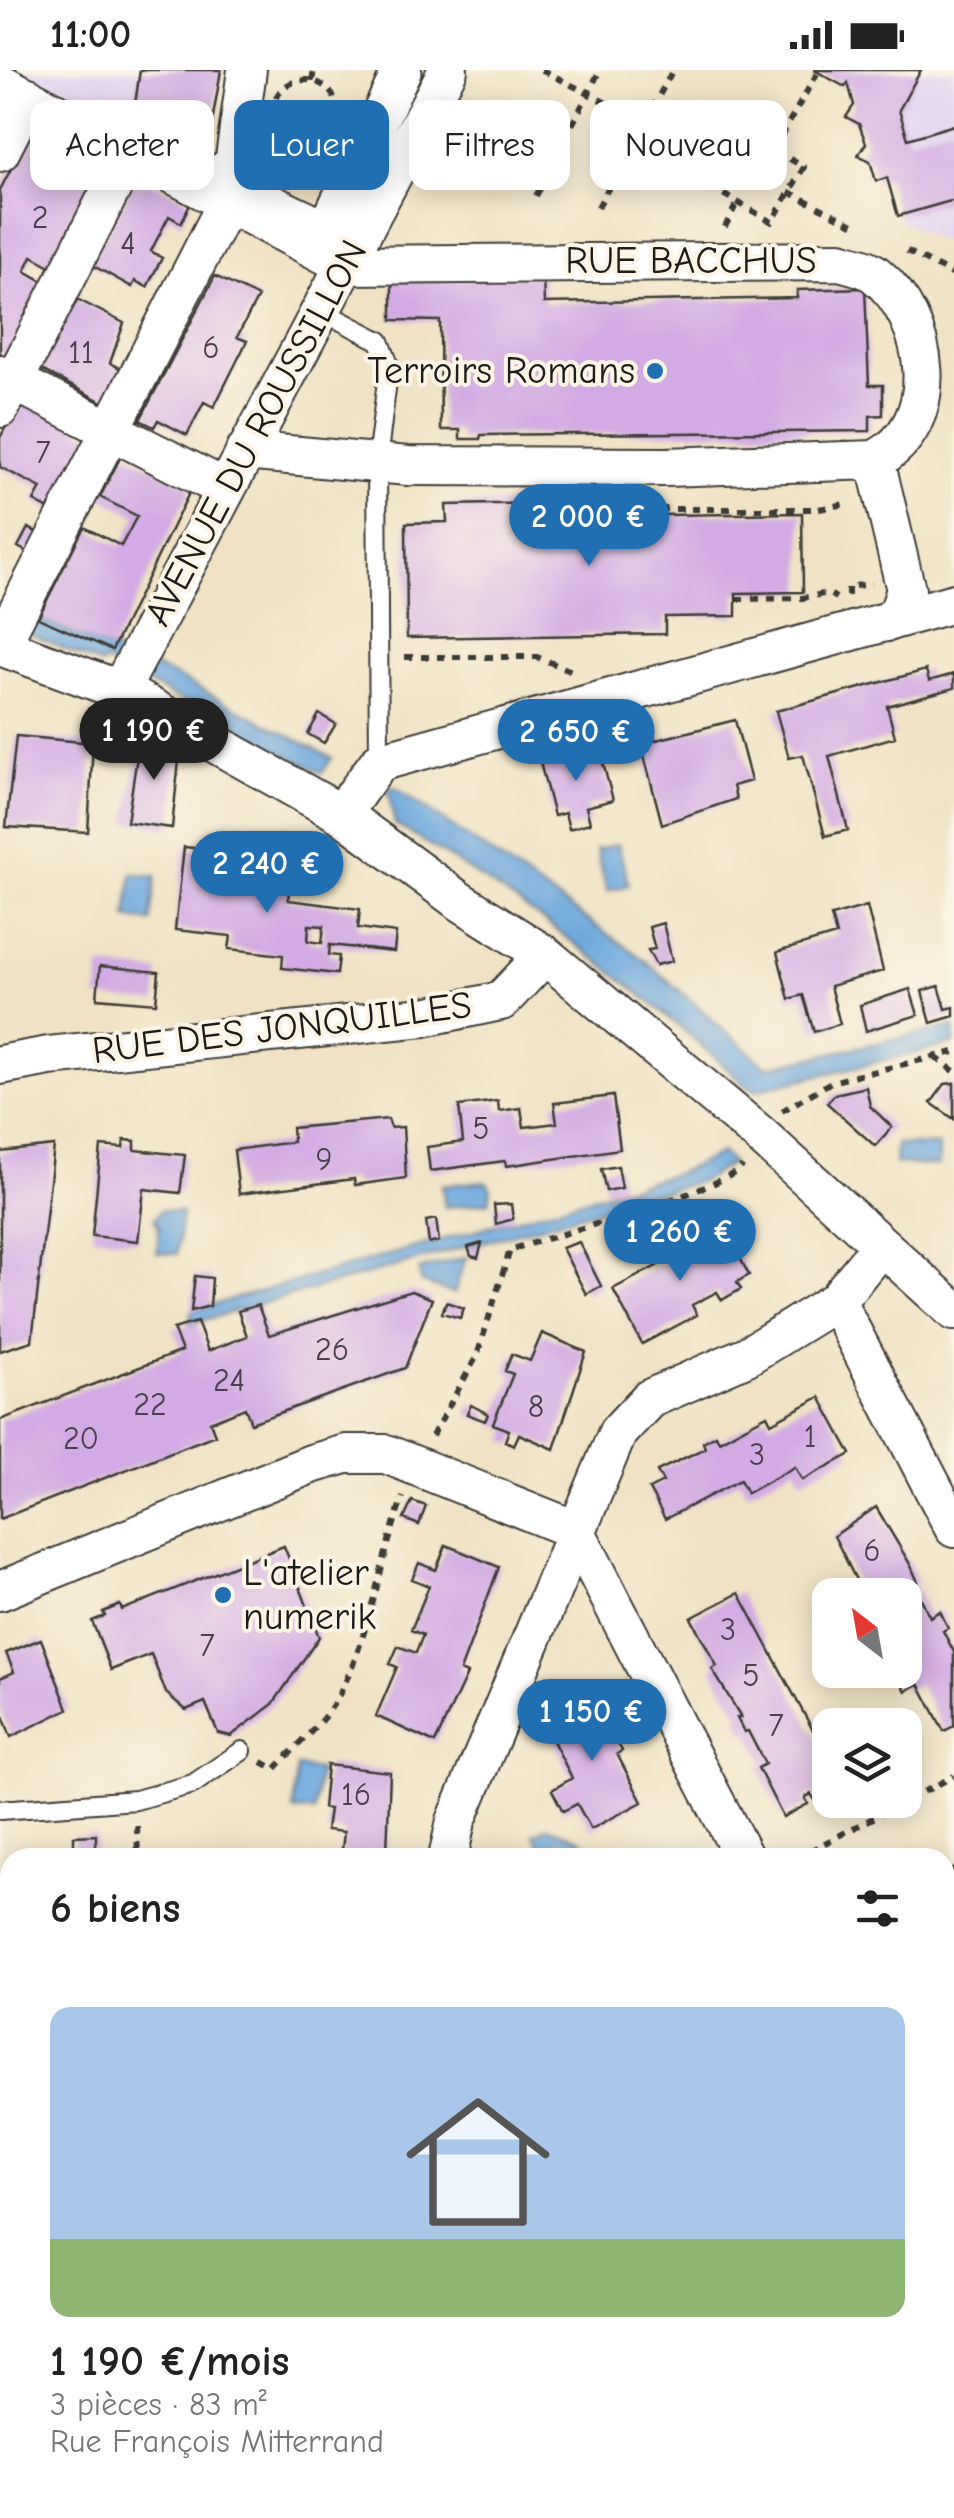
<!DOCTYPE html>
<html lang="fr">
<head>
<meta charset="utf-8">
<style>
	body { margin:0; font-family:"Comic Neue",sans-serif; background:#f6f6f6; color:#222; height:100vh; display:flex; flex-direction:column; font-size:38px; white-space:nowrap }
	* { box-sizing:border-box; margin:0 }
	p { font-size:32px; color:#767676 }
	.icon { flex:none; width:55px; height:55px; fill:none; stroke:currentColor; stroke-width:2; stroke-linecap:round; stroke-linejoin:round }
	.map { position:relative; flex:1; overflow:hidden }
	.details { position:absolute; left:0px; top:1778px; width:955px; height:672px; display:flex; flex-direction:column; background:#fff; border-radius:30px 30px 0 0; box-shadow:0 5px 25px #0003 }
	.details>* { flex:none }
	.guide { position:absolute; left:30px; top:30px; width:895px; height:90px; display:flex; gap:20px }
	.needle { width:65px; rotate:329deg }
	.controls { position:absolute; left:812px; top:1508px; display:grid; gap:20px }
	.controls a { display:grid; place-items:center; width:110px; height:110px; border-radius:20px; background:#fff; box-shadow:0 5px 25px #0003; font-size:50px }
	.price { position:absolute; translate:-50% -85px; padding:0 22px; border-radius:35px; background:#1f6fb2; color:#fff; font-size:32px; line-height:65px; filter:drop-shadow(0 2px 5px #0008) }
	.price::after { content:''; position:absolute; left:50%; top:60px; width:30px; height:22px; margin-left:-15px; background:inherit; clip-path:polygon(0 0,100% 0,50% 100%) }
	.price.selected { background:#222; color:#fff }
	ul { padding:0; list-style:none }
	li { display:grid; align-content:center; gap:20px; height:530px; padding:0 50px }
	li+li { border-top:2px solid #e0e0e0 }
	li span { display:grid; place-items:center; height:310px; border-radius:20px; color:#555 }
	li>.icon { margin-inline-start:auto }
	span .icon { width:180px; height:180px; fill:#fffc; stroke-width:1 }
	li b { font-size:42px }
	h2 { display:flex; justify-content:space-between; align-items:center; height:120px; padding:0 50px; font-size:42px }
	.pill { padding:0 35px; border-radius:20px; background:#fff; box-shadow:0 5px 25px #0003; font-size:35px; line-height:90px }
	.pill.selected { background:#1f6fb2; color:#fff }
	.status { display:flex; justify-content:space-between; align-items:center; height:70px; padding:0 50px; background:#fff; direction:ltr }
	.status svg { height:28px; fill:currentColor }
	.map>svg:first-child { display:block }
</style>
</head>
<body>
<div class="status"><b>11:00</b><svg viewBox="0 0 49 12"><path d="M0 12V9h3v3zM5 12V6h3v6zM10 12V3h3v9zM15 12V0h3v12zM26 1h20v11H26zM47 4h2v5h-2z"/></svg></div>
<div class="map">
<svg width="954" height="2448" viewBox="0 0 954 2448">
	<rect width="100%" height="100%" fill="#fcf5e5"/>
	<filter id="ink" filterUnits="userSpaceOnUse"><feTurbulence type="fractalNoise" baseFrequency=".01" numOctaves="2"/><feDisplacementMap in="SourceGraphic" scale="20" xChannelSelector="R" yChannelSelector="G"/><feConvolveMatrix kernelMatrix="1 2 1 2 8 2 1 2 1" color-interpolation-filters="sRGB"/></filter>
	<filter id="wash" filterUnits="userSpaceOnUse"><feTurbulence type="fractalNoise" baseFrequency=".0048" numOctaves="4" result="noise"/><feDisplacementMap in="SourceGraphic" scale="40" xChannelSelector="R" yChannelSelector="G"/><feGaussianBlur stdDeviation="2.25" result="paint"/><feColorMatrix in="noise" values="0 0 0 0 0 0 0 0 0 0 0 0 0 0 0 0 0 1.4 0 .05"/><feComposite in="paint" operator="in"/></filter>
	<g filter="url(#wash)">
		<rect width="100%" height="100%" fill="#f0e2c3"/>
		<path fill="#e2d4f3" d="M13,0H140L133,48L124,59Z
			M814,0H954V177L899,150L887,109L876,111L870,91L858,85L866,73L859,54L846,47L854,35L848,15Z"/>
		<path fill="#6ba6dc" stroke="#44617c" stroke-width="2.5" d="M0,533L175,606L332,688L322,703L106,592L101,595L0,551Z
			M395,717L642,888L767,997L954,956V974L756,1020L746,1016C639,915 521,830 395,754L388,719Z
			M618,774L629,815L607,821L596,780Z
			M132,803L156,806L151,852L127,848Z
			M896,1074L939,1076V1096L895,1094Z
			M721,1083L731,1093L704,1110L190,1254L191,1241L680,1102Z
			M486,1111L491,1119L489,1132L445,1137L442,1115Z
			M161,1140L182,1142L177,1184L157,1183L159,1157L154,1149Z
			M466,1187L454,1224L421,1212L419,1200Z
			M297,1697L319,1700L314,1742L293,1740Z
			M548,1757L582,1770L588,1785H545L534,1764Z"/>
		<g id="blocks">
			<path fill="#d2abe4" fill-rule="evenodd" d="M140,0H221L211,59L133,48Z
				M814,0H921L899,40L908,69L954,55V130L898,146L887,108L876,111L870,91L858,85L866,73L859,54L846,47L854,35L848,13L845,17Z
				M36,51L109,89L54,198L32,186L25,201L46,213L7,288L0,284V120Z
				M137,105L191,132L181,153L169,146L151,181L162,188L147,217L135,211L132,217L90,194Z
				M215,206L258,227L237,267L247,271L214,337L204,332L187,365L158,350L154,357L140,350Z
				M543,206L544,233L797,228V220L865,218L869,315H883V345L870,346V361L481,365L480,369H460V360H441L440,251L392,250V209Z
				M73,227L124,253L110,293L127,302L110,336L38,298Z
				M20,330L94,367L56,443L34,431L41,418L0,397V368Z
				M123,382L192,417L112,580L38,548L84,457L121,476L137,446L100,427Z
				M635,431V450H664V445L802,443L803,522L736,523V546L665,547V564L407,568L406,453L447,452L446,435Z
				M28,458L41,464L31,484L18,477Z
				M926,600L929,611L954,604V618L887,636L895,667L829,686L848,760L825,766L803,685L789,688L776,641Z
				M319,644L336,654L324,673L308,664Z
				M735,650L751,711L733,716L736,729L662,754L641,674Z
				M141,660L180,680L172,758L127,752Z
				M16,666L93,673L88,762L6,757Z
				M598,675L613,730L586,737L590,753L569,759L565,743L554,746L540,692Z
				M184,777L240,783L236,815L289,821L288,830L360,839L358,858L396,863L394,882L330,875L329,885L339,886L337,904L282,898L283,885L229,879L231,866L175,860ZM309,855L324,856L322,873L308,871Z
				M867,836L883,901L830,916L840,954L814,962L803,925L789,929L777,882L836,865L831,846Z
				M663,853L672,891L656,895L648,880L655,879L649,857Z
				M100,896L159,902L156,933L97,928Z
				M939,916L946,939L954,937V946L931,953L922,921Z
				M910,919L918,945L866,961L860,935Z
				M954,1013V1049L931,1033L945,1014Z
				M866,1017L870,1036L892,1057L875,1076L827,1033L835,1024Z
				M613,1026L620,1079L506,1096L505,1091L430,1101L427,1077L463,1072L459,1036L498,1031L499,1041L521,1038L524,1057L557,1053L554,1033Z
				M388,1049L391,1058L403,1057L406,1108L355,1115L354,1109L239,1124L234,1080L293,1072L292,1058Z
				M124,1070L135,1071V1080L185,1085L180,1123L144,1119L138,1171L92,1166L101,1076L123,1078Z
				M54,1076L32,1271L0,1281V1082Z
				M618,1096L622,1118L606,1121L601,1099Z
				M511,1134L513,1149L496,1154L494,1135Z
				M436,1149L439,1171L429,1174L426,1151Z
				M663,1153L668,1162L662,1166L674,1186L725,1160L749,1205L737,1212L741,1219L722,1230L717,1222L692,1235L697,1245L642,1274L613,1219L668,1190L651,1159Z
				M579,1172L601,1216L586,1224L562,1178Z
				M482,1173L478,1188L471,1186L468,1177Z
				M195,1206L212,1208L210,1236L191,1241Z
				M411,1221L432,1229L405,1298L251,1353L245,1338L210,1352L215,1365L0,1449V1350L182,1281L173,1259L197,1252L208,1281L247,1266L238,1241L258,1235L269,1265Z
				M446,1232L464,1238L460,1248L442,1243Z
				M542,1263L586,1282L554,1379L519,1364L514,1375L505,1371L509,1360L493,1354L513,1304L505,1301L512,1284L530,1291Z
				M820,1327L851,1384L802,1410L795,1397L747,1423L740,1410L665,1449L649,1419L663,1412L657,1401L705,1378L703,1372L716,1365L719,1371L767,1345L771,1353Z
				M471,1335L488,1344L485,1351L467,1344Z
				M412,1431L426,1436L419,1455L404,1449Z
				M876,1437L910,1494L918,1512L914,1514L930,1547L940,1541L948,1558L943,1561L954,1582V1656L944,1661L919,1614L906,1621L895,1600H905V1525H850L861,1520L834,1466Z
				M446,1475L499,1497L460,1601L467,1604L435,1673L376,1646L397,1597L390,1594L398,1576L416,1583L423,1565L411,1560L429,1516L412,1509L419,1493L436,1500Z
				M284,1476L319,1567L273,1634L231,1666L218,1663L205,1632L186,1640L166,1623L151,1584L111,1600L92,1551L105,1546L103,1542L120,1535L122,1540Z
				M739,1523L830,1692V1722L815,1730L811,1724L805,1728L808,1734L783,1747L758,1698L765,1694L748,1661L744,1662L737,1648L741,1647L712,1599L717,1596L691,1548Z
				M41,1569L68,1639L11,1667L0,1638V1608L14,1602L6,1583Z
				M589,1621L622,1681L617,1684L642,1732L591,1759L577,1734L563,1741L552,1720L572,1708L547,1659L569,1647L562,1635Z
				M863,1643L868,1652L879,1646L884,1655H841Z
				M327,1695L390,1702L387,1782L396,1788H341L344,1762L326,1760L329,1739L323,1738Z
				M96,1765V1781H74V1766Z
				M954,1798V1826L947,1829L945,1803Z
				M950,1940L954,1948V2012L945,2016V1943Z
				M0,2068H10V2083L0,2073Z
				M10,2260V2343H0V2271Z
				M0,2408H10V2440H126V2448H0Z
				M479,2440H498L500,2448H454Z
				M662,2440H690L691,2448H663Z
				M711,2440H745L746,2448H711Z"/>
		</g>
	</g>
	<g filter="url(#ink)">
		<use href="#blocks" fill-opacity="0" stroke="#3c3a35" stroke-width="2.5"/>
		<g fill="none" stroke-linecap="round" stroke-linejoin="round">
			<g stroke="#3c3a35" stroke-width="22">
				<path id="lane" d="M320,240L380,271L389,295L377,391L379,692
					M0,1740L136,1730L193,1714L242,1681
					M835,2440L836,2448"/>
			</g>
			<g stroke="#3c3a35" stroke-width="42">
				<path id="street" d="M247,0L234,95L214,107L317,156L331,151L402,0
					M0,13L345,195L840,191C852,195 867,197 876,205C930,249 946,354 875,390L666,397L408,396L245,381
					M0,82L28,27
					M0,304L226,419
					M0,338L130,82
					M875,390L906,520L899,541L888,552
					M0,576L120,620L341,744L458,830L545,885L759,1064L954,1241
					M0,576L227,133
					M120,620L448,0
					M341,744L379,692L954,533
					M0,995L49,986L424,947L501,931L545,885
					M836,1231L954,1458
					M0,1521L311,1394L346,1384H386L575,1460L744,1788
					M448,1788L456,1751L618,1362L649,1329L747,1286L836,1231L880,1177
					M579,2440L580,2448"/>
			</g>
			<g stroke="#3c3a35" stroke-width="58">
				<path id="secondary" d="M945,2199L954,2194
					M245,2448L256,2440"/>
			</g>
			<path stroke="#3c3a35" stroke-width="6" stroke-dasharray="8 8" stroke-linecap="butt" d="M542,0L730,96
				M272 43a33 33 0 1 1 66 0a33 33 0 1 1-66 0Z
				M312,11L314,0
				M748,65L804,97L772,152L716,120Z
				M773,80L818,2
				M789,122L855,155
				M536,126L600,0
				M598,137L673,0
				M725,157L737,133
				M907,181L954,205
				M650,432V439H819L850,433
				M848,526V517L871,514
				M736,529L803,528L828,523L836,528
				M405,587H537L574,602
				M935,987L954,1001
				M782,1041L831,1012L954,982
				M432,1366L477,1286L510,1180C546,1168 730,1118 742,1096
				M262,1692L275,1699C296,1676 327,1650 341,1621C371,1561 380,1490 403,1427
				M137,1756L138,1788
				M796,1788L954,1706
				M368,2440L369,2448
				M171,2448V2440"/>
			<use href="#lane" stroke="#fff" stroke-width="18"/>
			<use href="#street" stroke="#fff" stroke-width="38"/>
			<use href="#secondary" stroke="#f8e8c3" stroke-width="52"/>
		</g>
	</g>
	<g fill="#1f6fb2" stroke="#fcf5e5" stroke-width="4">
		<circle cx="655" cy="301" r="10"/>
		<circle cx="223" cy="1525" r="10"/>
	</g>
	<g text-anchor="middle" dominant-baseline="central" stroke-width="8" stroke-linejoin="round" paint-order="stroke">
		<g font-size="32" fill="#4a404e">
			<text x="40" y="147">2</text>
			<text x="128" y="173">4</text>
			<text x="211" y="277">6</text>
			<text x="81" y="282">11</text>
			<text x="43" y="382">7</text>
			<text x="481" y="1058">5</text>
			<text x="324" y="1089">9</text>
			<text x="332" y="1279">26</text>
			<text x="229" y="1310">24</text>
			<text x="150" y="1334">22</text>
			<text x="536" y="1336">8</text>
			<text x="810" y="1366">1</text>
			<text x="81" y="1368">20</text>
			<text x="757" y="1384">3</text>
			<text x="872" y="1480">6</text>
			<text x="728" y="1559">3</text>
			<text x="207" y="1575">7</text>
			<text x="751" y="1605">5</text>
			<text x="776" y="1655">7</text>
			<text x="356" y="1724">16</text>
		</g>
		<g font-size="38" fill="#1c1c1c" stroke="#fcf5e5">
			<text x="691" y="191">RUE BACCHUS</text>
			<text transform="translate(256 363) rotate(-62)">AVENUE DU ROUSSILLON</text>
			<text transform="translate(282 958) rotate(-7)">RUE DES JONQUILLES</text>
		</g>
		<g font-size="38" fill="#1c1c1c" stroke="#fcf5e5" text-anchor="end">
			<text x="635" y="301">Terroirs Romans</text>
			<text x="243" y="1503" text-anchor="start">L'atelier<tspan x="243" dy="44">numerik</tspan></text>
		</g>
	</g>
</svg>
<div class="controls">
<a><svg class="needle" viewBox="-14 -14 28 28"><path d="M0-13l5 13h-10z" fill="#e53935"/><path d="M0 13l5-13h-10z" fill="#767676"/></svg></a>
<a><svg class="icon" aria-label="layers" viewBox="0 0 24 24"><path d="M12 4l9 5-9 5-9-5zM3 14l9 5 9-5"/></svg></a>
</div>
<b class="price" style="left:589px;top:499px">2 000 €</b>
<b class="price selected" style="left:154px;top:713px">1 190 €</b>
<b class="price" style="left:576px;top:714px">2 650 €</b>
<b class="price" style="left:267px;top:846px">2 240 €</b>
<b class="price" style="left:680px;top:1214px">1 260 €</b>
<b class="price" style="left:592px;top:1694px">1 150 €</b>
<div class="guide">
<a class="pill">Acheter</a>
<a class="pill selected">Louer</a>
<a class="pill">Filtres</a>
<a class="pill">Nouveau</a>
</div>
<section class="details">
<h2>6 biens<svg class="icon" aria-label="filters" viewBox="0 0 24 24"><path d="M4 7h16M4 17h16"/><circle cx="9" cy="7" r="2"/><circle cx="15" cy="17" r="2"/></svg></h2>
<ul>
<li><span style="background:linear-gradient(#a9c7e8 75%,#8fb573 0)"><svg class="icon" aria-label="home" viewBox="0 0 24 24"><path d="M3 11l9-7 9 7M6 9v11h12V9"/></svg></span><div><b>1 190 €/mois</b><p>3 pièces · 83 m²</p><p>Rue François Mitterrand</p></div></li>
</ul>
</section>
</div>
</body>
</html>
